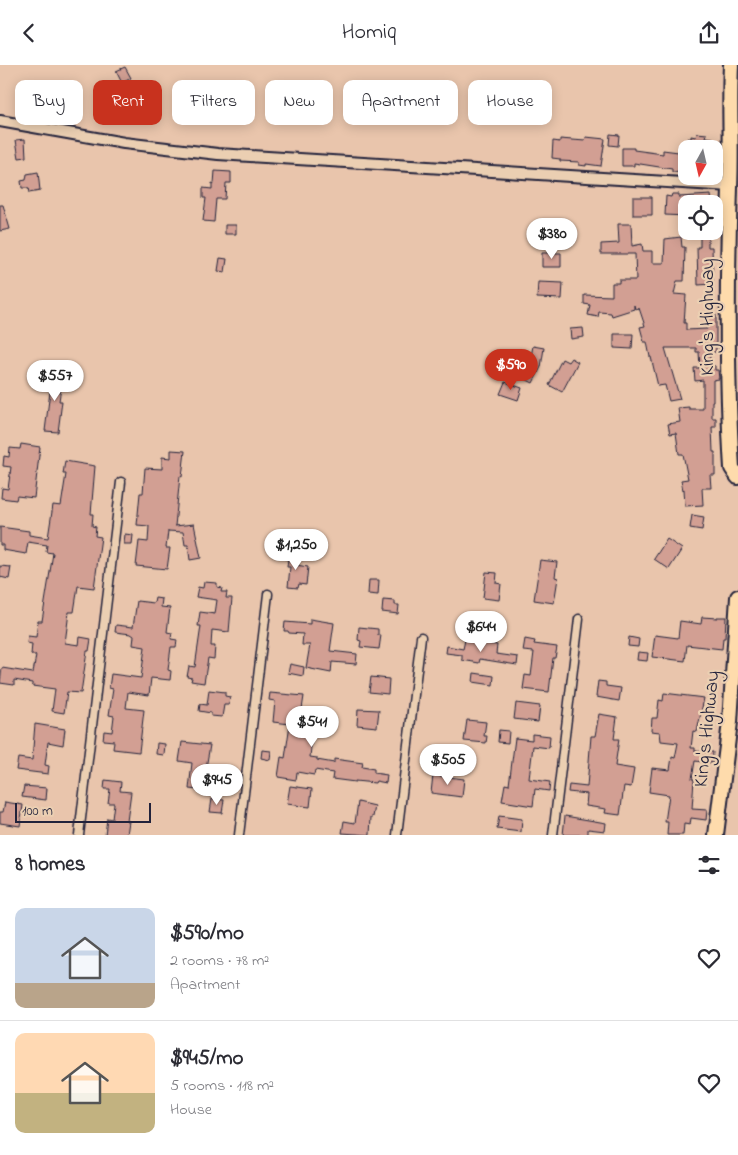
<!DOCTYPE html>
<html lang="en">
<head>
<meta charset="utf-8">
<style>
	body { margin:0; font-family:"Indie Flower",sans-serif; background:#f2f2f3; color:#2b2b33; height:100vh; display:flex; flex-direction:column; font-size:19px; white-space:nowrap }
	* { box-sizing:border-box; margin:0 }
	p { font-size:16px; color:#7c7c81 }
	.icon { flex:none; width:28px; height:28px; fill:none; stroke:currentColor; stroke-width:2; stroke-linecap:round; stroke-linejoin:round }
	.map { position:relative; height:770px; overflow:hidden }
	.panel { display:flex; flex-direction:column; background:#fff; flex:1 }
	.panel>* { flex:none }
	.banner { position:absolute; left:15px; top:15px; width:709px; height:45px; display:flex; gap:10px }
	.needle { width:32px; rotate:188deg }
	.buttons { position:absolute; left:678px; top:75px; display:grid; gap:10px }
	.buttons a { display:grid; place-items:center; width:45px; height:45px; border-radius:10px; background:#fff; box-shadow:0 2px 12px #0003; font-size:25px }
	.scale { position:absolute; left:15px; bottom:12px; width:136px; box-sizing:border-box; padding-left:5px; border:2px solid #22223b; border-top:0; font-size:14px; line-height:18px; white-space:nowrap; color:#22223b; -webkit-text-stroke:4px #ebcfb2; paint-order:stroke }
	.price { position:absolute; translate:-50% -42px; padding:0 11px; border-radius:18px; background:#fff; color:#222; font-size:16px; line-height:32px; filter:drop-shadow(0 1px 2px #0008) }
	.price::after { content:''; position:absolute; left:50%; top:30px; width:15px; height:11px; margin-left:-8px; background:inherit; clip-path:polygon(0 0,100% 0,50% 100%) }
	.price.selected { background:#c8321e; color:#fff }
	ul { padding:0; list-style:none }
	li { display:flex; align-items:center; gap:15px; height:125px; padding:0 15px }
	li+li { border-top:1px solid #e1e1e2 }
	li span { display:grid; place-items:center; flex:none; width:140px; height:100px; border-radius:10px; color:#555 }
	li>.icon { margin-inline-start:auto }
	span .icon { width:60px; height:60px; fill:#fffc; stroke-width:1 }
	li b { font-size:21px }
	h2 { display:flex; justify-content:space-between; align-items:center; height:60px; padding:0 15px; font-size:21px }
	.chip { padding:0 18px; border-radius:10px; background:#fff; box-shadow:0 2px 12px #0003; font-size:18px; line-height:45px }
	.chip.selected { background:#c8321e; color:#fff }
	header { display:flex; justify-content:space-between; align-items:center; height:65px; padding:0 15px; background:#fff; font-size:22px; font-weight:600 }
	.map>svg:first-child { display:block }
</style>
</head>
<body>
<header><svg class="icon" aria-label="back" viewBox="0 0 24 24"><path d="M15 5l-7 7 7 7"/></svg>Homiq<svg class="icon" aria-label="share" viewBox="0 0 24 24"><path d="M12 15V3M7 8l5-5 5 5M5 13v7h14v-7"/></svg></header>
<div class="map">
<svg width="738" height="770" viewBox="0 0 738 770">
	<rect width="100%" height="100%" fill="#e9c5ac"/>
	<filter id="ink" filterUnits="userSpaceOnUse"><feTurbulence type="fractalNoise" baseFrequency=".02" numOctaves="2"/><feDisplacementMap in="SourceGraphic" scale="10" xChannelSelector="R" yChannelSelector="G"/><feConvolveMatrix kernelMatrix="1 2 1 2 8 2 1 2 1" color-interpolation-filters="sRGB"/></filter>
	<g filter="url(#ink)">
		<path fill="#d29f93" stroke="#22223b" d="M125,2L131,13L122,18L116,6Z
			M112,24L115,43L104,45L101,26Z
			M697,68L707,69L706,72L713,73L712,84H686L688,73L691,74V71L696,72Z
			M610,69L619,70L618,81L609,80Z
			M586,72L605,74L601,101L586,99V101L579,100V97L560,96V94L552,93L553,76L560,77V74L585,76Z
			M25,74L26,92L19,93L16,75Z
			M622,83H634V85L663,89V85L686,88V108L672,107V104L634,98V101H622Z
			M215,106L231,107V118H226L225,134H216L214,157L203,156L206,133H203V123L212,124V118L214,119Z
			M38,107L40,126L29,128L28,123H22L21,116L26,115L27,109Z
			M672,129H679V132L711,130L712,139H686V151L665,150L666,131L671,132Z
			M633,132H652V150H633Z
			M0,140H3L10,164L0,166Z
			M618,159H631L632,181L642,179L643,186H652V198H664L665,174L681,172L682,182H685L684,216H677L674,229L686,230L684,258H686V265L707,264V250H716V287H710V301H715V305H718L719,314L713,315V336H712V353H716V362H712L713,387H715V410H710L711,423H702L703,440L685,441L684,424L683,425L681,415L688,414L683,389H679L676,368L670,369L668,359L680,357L678,343L689,342V344H703V315L695,316L694,303H700L699,287H696V283H665L680,334L669,336L665,320L658,321L651,292H650L647,277H644L640,262L645,261L639,243L635,244L634,240V244L612,251L611,248L599,247L598,252L588,250L590,240L584,239V230L612,231V218H619V215H636L635,189H601V179L619,178Z
			M225,160H236V169H225Z
			M700,166H708V182H712L713,219L698,220L697,182H700Z
			M542,188H561V202H542Z
			M220,193L227,194L225,207L218,206Z
			M538,217L563,218L562,234L537,233Z
			M583,263L584,272L571,274L570,264Z
			M614,269H633L632,284L614,283Z
			M533,281L544,283L541,302L533,318L521,312L526,304L528,306Z
			M571,293L578,297L562,327L549,320L562,294L568,297Z
			M53,303L61,304L60,308L63,309L59,336H62L58,367L45,366Z
			M505,317L522,323L518,335L500,329Z
			M21,379L40,382L34,433L17,431L16,435L1,433L2,423L8,424L11,402L3,401L4,391L9,392L10,383L20,384Z
			M171,385L185,386L182,412L180,411L175,461L194,459L201,493L190,495L188,480H185L183,467L168,466L166,483H170L167,504L136,501L139,476L148,477L149,461L137,460L140,428H143L145,403L162,404V392L171,393Z
			M65,396L95,401L91,449H93L92,461L96,462L95,471L101,472L94,523L78,521L74,547H69L65,578L79,580L80,572L91,574L89,586H87L81,628L67,627L64,648L52,646L55,624L32,621V618L14,615V620L0,618L2,603L33,608L36,590H31L32,579L27,578L28,571L36,572L38,556H42L53,488L46,487L47,480L28,477L26,489L3,485V480H0V462L29,466V470L48,473L53,440L61,441L66,409H63Z
			M692,450L704,452L702,465L690,463Z
			M125,469L133,470L132,479H124Z
			M667,474L682,484L669,504L654,494Z
			M286,486L298,488L296,500L308,502L306,520L299,519L298,523L288,522L290,502H287L288,494H285Z
			M540,495L557,497L555,512L558,513L554,538L534,535Z
			M0,501L11,502L9,514L0,512Z
			M486,507L497,508L496,518L501,519L499,535L483,533Z
			M369,515H379L378,530L368,529Z
			M204,517L217,518V522L222,523L221,527H227L226,533H232L229,567L212,565L211,581H215L214,594L208,593L204,618L191,616L192,613L187,612L189,601L195,602L201,561H198L200,547L215,549L217,535L196,532L198,522L203,523Z
			M155,533L162,534L161,542L170,543L167,567L172,568L171,574L177,575L176,582H171L168,605L171,606L170,615L151,613L149,630L128,627L126,643L144,645L139,687L113,684L114,676L103,675L104,666L112,667L114,651L109,650L113,624L109,623L111,609L141,613L145,582L133,580L134,571L131,569L115,567L116,560L133,562L137,536L154,538Z
			M383,535L395,536V540H399L398,549L382,547Z
			M702,552L717,553V552H726L725,573H723L722,584L687,580L685,596L652,592L655,570L678,573L680,556L701,559Z
			M310,554L334,558L330,586L357,589L356,599L332,597L331,608L306,603L310,580H302L303,569L289,568L288,566H284L285,557L310,559Z
			M359,562L378,564V570H381L379,584L360,582L361,576L358,575Z
			M629,572L639,574L638,582L628,581Z
			M525,574L535,576L534,579L557,582L555,593H553L549,627L523,624L525,610L531,611L534,587L523,586Z
			M465,575L497,580L496,589L518,592L517,600L480,594L479,598L462,595V590L446,588L447,581L463,584Z
			M638,587L648,588L647,596L637,595Z
			M290,599L304,602L303,611L288,608Z
			M474,608L494,611L493,620L473,617Z
			M371,612L389,614L388,629L369,627Z
			M598,616L606,617V621L621,623L619,636L596,632Z
			M209,625L225,627V631L230,632L229,640H224L222,652L211,651V648L199,646L200,639L207,640Z
			M270,628L304,631L299,664H302L301,671L312,673L310,692L317,693V695L334,698V694L363,698L362,702L374,704V708L387,710L386,718L376,716L375,718L355,716V717L332,714L333,708L315,705L314,710L297,707L296,715L278,712L281,692L285,693L290,659L273,657L275,636L269,635Z
			M664,628L704,633L697,667L693,666L691,683H695V686L713,687L712,698L695,696L692,714H694L692,744L707,745L706,755L691,753L690,760L684,759L683,770H667L668,757H665L669,730L649,727L652,703L670,705L672,692L675,693L678,678L661,676L660,667L651,666L652,653H657L659,635L663,636Z
			M516,638L540,641L538,657L514,654Z
			M358,644L379,645L377,662L357,660Z
			M599,649L617,652L614,674H619L615,701L634,704L631,722L624,721L620,750L605,748L606,744L586,741L587,729L568,727L569,720L587,722L591,671H595Z
			M467,655L486,657L484,671H487L486,678L464,676Z
			M35,659L65,664L63,680L48,677L45,700L49,701L48,709L16,705L18,693L32,695Z
			M499,665L509,666L508,678L498,677Z
			M532,669L550,671L549,683L533,681L529,714L550,717L549,726L535,724L533,741L502,736L505,719L509,720L515,673L532,675Z
			M182,677L210,680L206,703L211,704L208,726L189,724L192,698L179,696Z
			M157,678L165,679L164,690L156,689Z
			M262,685L271,686L270,695L261,693Z
			M433,710L464,714L462,732L431,728Z
			M105,715L121,717L120,726L131,727L127,756H129L127,770H105L107,753L112,754L114,738H108L110,724H104Z
			M24,721L47,723L46,735L22,732Z
			M290,721L312,724L310,742L287,739Z
			M212,734L224,735L222,748L210,747Z
			M5,737L23,740L20,761L0,758V747H3Z
			M358,737L375,741L373,752H371L370,770L342,768L344,756L355,758Z
			M499,751L522,754L521,767L497,764Z
			M565,751L606,758L605,766L588,764V770H563Z"/>
		<g fill="none" stroke-linecap="round" stroke-linejoin="round">
			<g stroke="#22223b" stroke-width="11">
				<path id="minor" d="M79,770L121,417
					M239,770L268,529
					M397,770L421,572
					M553,770L579,554"/>
			</g>
			<g stroke="#22223b" stroke-width="14">
				<path id="tertiary" d="M0,56L124,78L218,89L731,121"/>
			</g>
			<g stroke="#22223b" stroke-width="18">
				<path id="trunk" d="M731,0C729,41 732,81 730,122C727,216 726,309 732,403L738,412
					M716,770L730,657L738,532"/>
			</g>
			<use href="#minor" stroke="#ebcfb2" stroke-width="8"/>
			<use href="#tertiary" stroke="#ebcfb2" stroke-width="10"/>
			<use href="#trunk" stroke="#fedbac" stroke-width="14"/>
		</g>
	</g>
	<g text-anchor="middle" dominant-baseline="central" stroke-width="4.5" stroke-linejoin="round" paint-order="stroke">
		<g font-size="20" fill="#22223b" stroke="#ebcfb2">
			<text transform="translate(708 252) rotate(-90)">King's Highway</text>
			<text transform="translate(708 664) rotate(-84)">King's Highway</text>
		</g>
	</g>
</svg>
<div class="buttons">
<a><svg class="needle" viewBox="-14 -14 28 28"><path d="M0-13l5 13h-10z" fill="#e53935"/><path d="M0 13l5-13h-10z" fill="#7c7c81"/></svg></a>
<a><svg class="icon" aria-label="locate" viewBox="0 0 24 24"><circle cx="12" cy="12" r="6"/><path d="M12 2v4M12 18v4M2 12h4M18 12h4"/></svg></a>
</div>
<div class="scale">100 m</div>
<b class="price" style="left:552px;top:195px">$380</b>
<b class="price selected" style="left:511px;top:326px">$590</b>
<b class="price" style="left:55px;top:337px">$557</b>
<b class="price" style="left:296px;top:506px">$1,250</b>
<b class="price" style="left:481px;top:588px">$644</b>
<b class="price" style="left:312px;top:683px">$541</b>
<b class="price" style="left:448px;top:721px">$505</b>
<b class="price" style="left:217px;top:741px">$945</b>
<div class="banner">
<a class="chip">Buy</a>
<a class="chip selected">Rent</a>
<a class="chip">Filters</a>
<a class="chip">New</a>
<a class="chip">Apartment</a>
<a class="chip">House</a>
</div>
</div>
<section class="panel">
<h2>8 homes<svg class="icon" aria-label="filters" viewBox="0 0 24 24"><path d="M4 7h16M4 17h16"/><circle cx="9" cy="7" r="2"/><circle cx="15" cy="17" r="2"/></svg></h2>
<ul>
<li><span style="background:linear-gradient(#c9d6e8 75%,#b9a48a 0)"><svg class="icon" aria-label="home" viewBox="0 0 24 24"><path d="M3 11l9-7 9 7M6 9v11h12V9"/></svg></span><div><b>$590/mo</b><p>2 rooms · 78 m²</p><p>Apartment</p></div><svg class="icon" aria-label="heart" viewBox="0 0 24 24"><path d="M12 20l-8-8c-3-5 5-10 8-4 3-6 11-1 8 4z"/></svg></li>
<li><span style="background:linear-gradient(#ffd9b3 60%,#c2b280 0)"><svg class="icon" aria-label="home" viewBox="0 0 24 24"><path d="M3 11l9-7 9 7M6 9v11h12V9"/></svg></span><div><b>$945/mo</b><p>5 rooms · 118 m²</p><p>House</p></div><svg class="icon" aria-label="heart" viewBox="0 0 24 24"><path d="M12 20l-8-8c-3-5 5-10 8-4 3-6 11-1 8 4z"/></svg></li>
</ul>
</section>
</body>
</html>
